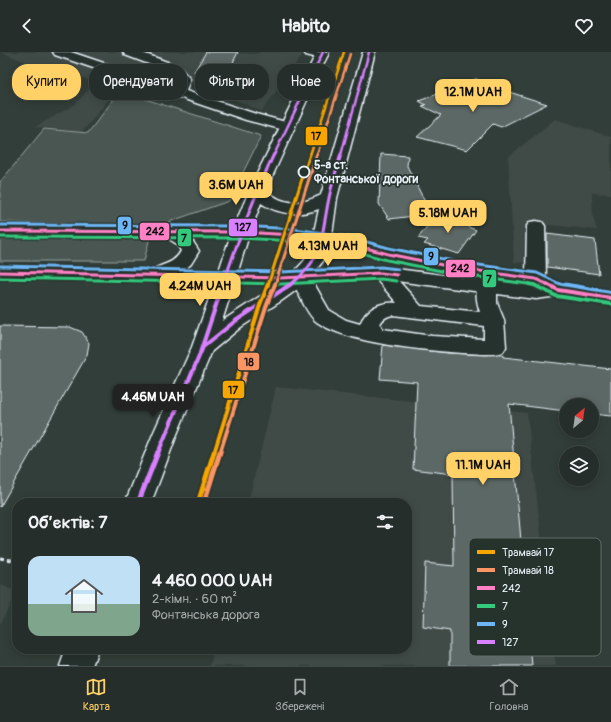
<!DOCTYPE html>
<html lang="uk">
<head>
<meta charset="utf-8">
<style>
	body { margin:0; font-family:Pangolin,sans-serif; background:#323a37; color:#f1f3f6; height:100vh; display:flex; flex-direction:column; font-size:15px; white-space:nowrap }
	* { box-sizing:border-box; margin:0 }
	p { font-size:13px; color:#a4a8a9 }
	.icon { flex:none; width:22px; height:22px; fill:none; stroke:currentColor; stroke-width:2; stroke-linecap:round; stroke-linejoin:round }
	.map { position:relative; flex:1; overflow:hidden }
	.panel { position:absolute; left:12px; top:446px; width:400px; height:156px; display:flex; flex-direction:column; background:#262e2b; border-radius:16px; box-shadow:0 2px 10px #0003,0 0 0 1px #424a47 }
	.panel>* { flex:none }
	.hud { position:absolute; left:12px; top:12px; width:400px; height:36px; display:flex; gap:8px }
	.needle { width:26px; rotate:29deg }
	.controls { position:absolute; left:559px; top:346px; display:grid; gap:8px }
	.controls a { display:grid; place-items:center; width:40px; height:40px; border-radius:50%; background:#262e2b; box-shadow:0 2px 10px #0003,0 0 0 1px #424a47; font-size:20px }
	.price { position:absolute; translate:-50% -34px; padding:0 9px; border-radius:8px; background:#ffd166; color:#111; font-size:13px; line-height:26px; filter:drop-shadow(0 1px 2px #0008) }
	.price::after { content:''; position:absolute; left:50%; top:24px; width:12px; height:9px; margin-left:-6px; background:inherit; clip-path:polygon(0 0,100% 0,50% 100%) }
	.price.current { background:#222; color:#fff }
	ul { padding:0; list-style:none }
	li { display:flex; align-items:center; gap:12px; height:100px; padding:0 16px }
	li+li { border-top:1px solid #424a47 }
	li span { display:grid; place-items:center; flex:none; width:112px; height:80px; border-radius:12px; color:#555 }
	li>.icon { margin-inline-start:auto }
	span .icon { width:48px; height:48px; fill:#fffc; stroke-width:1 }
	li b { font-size:17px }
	h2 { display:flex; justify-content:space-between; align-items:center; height:48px; padding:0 16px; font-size:17px }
	.tag { padding:0 14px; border-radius:16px; background:#262e2b; box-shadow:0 2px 10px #0003,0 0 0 1px #424a47; font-size:14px; line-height:36px }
	.tag.current { background:#ffd166; color:#111 }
	header { display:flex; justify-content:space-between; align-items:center; height:52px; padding:0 16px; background:#262e2b; font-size:18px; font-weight:700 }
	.tabs { display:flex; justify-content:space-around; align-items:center; height:56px; border-top:1px solid #424a47; background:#262e2b; font-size:11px; color:#a4a8a9 }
	.tabs a { display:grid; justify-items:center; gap:2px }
	.tabs .current { color:#ffd166 }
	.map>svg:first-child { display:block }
</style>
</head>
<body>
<header><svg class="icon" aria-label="back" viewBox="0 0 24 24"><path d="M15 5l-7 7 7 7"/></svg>Habito<svg class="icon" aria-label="heart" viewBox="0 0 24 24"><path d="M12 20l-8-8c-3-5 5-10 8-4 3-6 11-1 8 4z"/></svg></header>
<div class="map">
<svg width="611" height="614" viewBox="0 0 611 614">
	<rect width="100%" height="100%" fill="#323e39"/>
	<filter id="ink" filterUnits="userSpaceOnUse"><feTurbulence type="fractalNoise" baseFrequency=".025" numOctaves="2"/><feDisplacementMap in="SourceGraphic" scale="8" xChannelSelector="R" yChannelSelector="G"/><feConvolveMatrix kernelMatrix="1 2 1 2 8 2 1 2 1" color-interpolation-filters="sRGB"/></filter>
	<g filter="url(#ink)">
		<path fill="#3f4b46" d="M0,0H203L257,2L260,0H292L303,2L262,59L145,11L123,30L82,80L35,75L74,53L96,30L21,8Z
			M555,67L611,85V142L592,141L593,165L597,178L541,172L542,213L514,210L508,105Z
			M276,335L527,361L556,614H210L214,597H407V451H248Z
			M0,533L17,539L0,572Z"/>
		<path fill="#495651" stroke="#98a4a4" d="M120,39L261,84L229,149L160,173L0,170V130L44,77L88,81Z
			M0,185H150L144,209H0Z"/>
		<path fill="#5c6865" stroke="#e8f1f8" d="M206,0H238L228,21L212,27L194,20Z
			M476,27L506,39L547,52L501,75L493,72L467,98L417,85L441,63L422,54L426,53L419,49Z
			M381,102L408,104L407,114L431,162L389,167L379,152Z
			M437,162L471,171L468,175L476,178L459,202L424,192L428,188L418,186Z
			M547,182L595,188L599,222L547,215Z
			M0,274L70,275L82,280L89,291L87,303L0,455Z
			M383,293L447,301L503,303V305L611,317V364L592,362V353H566V359L509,352L532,614H450V579L423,575L425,511L454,514L453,422L413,417L417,330L380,327Z"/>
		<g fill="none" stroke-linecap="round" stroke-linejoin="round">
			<g stroke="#e8f1f8" stroke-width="3">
				<path id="minor" d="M53,0H71L175,35L177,28L170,20L125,3L123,0H140L178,14L190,27L186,39L256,62L293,72L295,75L293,78L288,79L246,68L55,3Z
					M304,0H324L328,3L326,6L322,7L306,3Z
					M536,169L542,170L545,174L546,227L543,231L536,233L529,231L526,227L527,174L530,170Z
					M381,215L388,217L421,254L480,260C477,251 474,238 480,230L487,228L494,230L497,234V251L504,268L506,295L503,300C490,304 476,301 463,301C425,298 348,292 317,270C306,262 297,237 291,225L294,221L301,219L308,221L329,258L346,268L360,272C366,257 380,249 397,251L371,221L374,217ZM393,263L484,274V287L432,284L383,277L380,272C383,266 387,264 393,263Z"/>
			</g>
			<g stroke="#e8f1f8" stroke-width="3">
				<path id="major" d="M317,0H329L266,138C283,154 301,153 321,143L363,0H375L337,146L332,183L344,185L390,197L466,211L473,213L476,217L473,221L466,223L388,208L343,195L329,193L323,209L316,218L381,215L536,235L558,232L611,240V252L558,244L536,247L381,227L306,231L281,249L241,275L212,299L177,382L151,451H125L153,382L192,295L215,230L0,226V214L153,217C164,212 175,211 181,199L177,192L166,185L0,184V174L234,175L252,132ZM261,151C279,163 299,164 319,157L314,180L252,175ZM190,185H230L219,219L184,218L191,212L199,199ZM248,186L311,191L305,208L295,219H238ZM234,231L279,232L222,269Z
					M66,597H98L92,614H60Z"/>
			</g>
			<path stroke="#e8f1f8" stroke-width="3" stroke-dasharray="4 4" stroke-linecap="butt" d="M0,506L17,509"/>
			<use href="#minor" fill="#26332d" fill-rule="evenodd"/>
			<use href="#major" fill="#26332d" fill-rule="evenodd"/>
			<g stroke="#26332d" stroke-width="5.5">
				<path id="bus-1-far1" d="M0,179L241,180L294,183L344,190L388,202L457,216L536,227L549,233
					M0,220L281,226L381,221L397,223"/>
			</g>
			<g stroke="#26332d" stroke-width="7">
				<path id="bus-1" d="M547,232L558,238L611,246"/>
			</g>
			<g stroke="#26332d" stroke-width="5.5">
				<path id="bus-2-far1" d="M0,185L241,186L293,189L343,196L387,208L456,222L535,233
					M0,226L281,232L381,227L396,229"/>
			</g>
			<g stroke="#26332d" stroke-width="7">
				<path id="bus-2" d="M529,232L534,233L556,244L610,252"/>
			</g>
			<g stroke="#26332d" stroke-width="5.5">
				<path id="bus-3-far1" d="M0,173L241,174L295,177L345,184L389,196L458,210L537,221L560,232L568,233
					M0,214L281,220L381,215L398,217"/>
			</g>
			<g stroke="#26332d" stroke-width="7">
				<path id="bus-3" d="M562,232L611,240"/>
			</g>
			<g stroke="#26332d" stroke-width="4.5">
				<path id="bus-4-far3" d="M274,103L323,0
					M341,103L369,0"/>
			</g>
			<g stroke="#26332d" stroke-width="5.5">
				<path id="bus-4-far2" d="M223,233C238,188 254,144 274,102
					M290,233C324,208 321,184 329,146C332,131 337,116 341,102"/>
			</g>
			<g stroke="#26332d" stroke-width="7">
				<path id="bus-4-far1" d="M200,301L223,232
					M158,401L203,295L234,270L291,232"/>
			</g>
			<g stroke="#26332d" stroke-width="8">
				<path id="bus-4" d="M138,451L158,400"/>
			</g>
			<use href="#bus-1-far1" stroke="#ff80c5" stroke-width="3"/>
			<use href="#bus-1" stroke="#ff80c5" stroke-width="4"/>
			<use href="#bus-2-far1" stroke="#33ca7d" stroke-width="3"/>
			<use href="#bus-2" stroke="#33ca7d" stroke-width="4"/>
			<use href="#bus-3-far1" stroke="#6db6f5" stroke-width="3"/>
			<use href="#bus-3" stroke="#6db6f5" stroke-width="4"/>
			<use href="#bus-4-far3" stroke="#d880ff" stroke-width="2.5"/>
			<use href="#bus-4-far2" stroke="#d880ff" stroke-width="3"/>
			<use href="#bus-4-far1" stroke="#d880ff" stroke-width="4"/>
			<use href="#bus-4" stroke="#d880ff" stroke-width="5"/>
			<g stroke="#26332d" stroke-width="4.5">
				<path id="tram-1-far3" d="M310,103L344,0"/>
			</g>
			<g stroke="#26332d" stroke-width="5.5">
				<path id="tram-1-far2" d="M268,233L310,102"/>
			</g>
			<g stroke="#26332d" stroke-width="7">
				<path id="tram-1-far1" d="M214,401L260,253L268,232"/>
			</g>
			<g stroke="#26332d" stroke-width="8">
				<path id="tram-1" d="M198,451L214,400"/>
			</g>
			<g stroke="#26332d" stroke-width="4.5">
				<path id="tram-2-far3" d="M317,103L350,2"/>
			</g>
			<g stroke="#26332d" stroke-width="5.5">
				<path id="tram-2-far2" d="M275,233L317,102"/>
			</g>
			<g stroke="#26332d" stroke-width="7">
				<path id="tram-2-far1" d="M220,401L266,255L275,232"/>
			</g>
			<g stroke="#26332d" stroke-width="8">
				<path id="tram-2" d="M204,451L220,400"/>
			</g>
			<use href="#tram-1-far3" stroke="#f7a600" stroke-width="2.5"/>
			<use href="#tram-1-far2" stroke="#f7a600" stroke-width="3"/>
			<use href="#tram-1-far1" stroke="#f7a600" stroke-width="4"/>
			<use href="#tram-1" stroke="#f7a600" stroke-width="5"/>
			<use href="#tram-2-far3" stroke="#fb9564" stroke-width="2.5"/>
			<use href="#tram-2-far2" stroke="#fb9564" stroke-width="3"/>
			<use href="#tram-2-far1" stroke="#fb9564" stroke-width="4"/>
			<use href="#tram-2" stroke="#fb9564" stroke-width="5"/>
		</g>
	</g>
	<circle fill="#26332d" stroke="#e8f1f8" stroke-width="2" cx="304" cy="120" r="5.5"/>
	<g text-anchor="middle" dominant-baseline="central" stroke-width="3.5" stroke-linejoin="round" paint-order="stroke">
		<g font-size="12" font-weight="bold" fill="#e8f1f8" stroke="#26332d" text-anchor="start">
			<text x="314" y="113">5-а ст.<tspan x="314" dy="14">Фонтанської дороги</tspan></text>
		</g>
	</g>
	<rect x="469" y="486" width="132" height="118" rx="6" fill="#26332d" stroke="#606c6a" stroke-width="1"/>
	<rect x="477" y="498" width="18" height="4" fill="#f7a600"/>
	<rect x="477" y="516" width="18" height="4" fill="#fb9564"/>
	<rect x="477" y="534" width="18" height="4" fill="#ff80c5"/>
	<rect x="477" y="552" width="18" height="4" fill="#33ca7d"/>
	<rect x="477" y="570" width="18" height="4" fill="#6db6f5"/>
	<rect x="477" y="588" width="18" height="4" fill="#d880ff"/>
	<g font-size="11" fill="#e8f1f8">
		<text x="502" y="504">Трамвай 17</text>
		<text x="502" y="522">Трамвай 18</text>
		<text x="502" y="540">242</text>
		<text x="502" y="558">7</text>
		<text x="502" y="576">9</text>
		<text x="502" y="594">127</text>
	</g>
	<g stroke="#26332d" stroke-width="1.5">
		<rect x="305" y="74" width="23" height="20" rx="4" fill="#f7a600"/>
		<rect x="117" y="164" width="15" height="19" rx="4" fill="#6db6f5"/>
		<rect x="228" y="166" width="30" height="19" rx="4" fill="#d880ff"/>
		<rect x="139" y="170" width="31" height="19" rx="4" fill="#ff80c5"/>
		<rect x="177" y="176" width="15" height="19" rx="4" fill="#33ca7d"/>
		<rect x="423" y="195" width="16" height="19" rx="4" fill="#6db6f5"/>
		<rect x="445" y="207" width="31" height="19" rx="4" fill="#ff80c5"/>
		<rect x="482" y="217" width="15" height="19" rx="4" fill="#33ca7d"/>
		<rect x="237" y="300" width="23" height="19" rx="4" fill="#fb9564"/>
		<rect x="222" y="328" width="23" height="19" rx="4" fill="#f7a600"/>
	</g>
	<g font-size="11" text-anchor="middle" font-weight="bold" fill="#111">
		<text x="316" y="88">17</text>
		<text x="125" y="177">9</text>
		<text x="243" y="179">127</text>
		<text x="155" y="183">242</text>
		<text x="184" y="190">7</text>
		<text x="431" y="208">9</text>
		<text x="460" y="220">242</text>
		<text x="489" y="231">7</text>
		<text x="249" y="314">18</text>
		<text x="233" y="342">17</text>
	</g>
</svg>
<div class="controls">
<a><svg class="needle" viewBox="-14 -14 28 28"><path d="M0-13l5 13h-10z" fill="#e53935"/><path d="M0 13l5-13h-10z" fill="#a4a8a9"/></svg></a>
<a><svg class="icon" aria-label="layers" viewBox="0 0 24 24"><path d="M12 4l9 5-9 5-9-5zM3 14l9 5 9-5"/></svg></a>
</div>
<b class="price" style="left:473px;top:61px">12.1M UAH</b>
<b class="price" style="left:236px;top:154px">3.6M UAH</b>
<b class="price" style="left:448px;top:182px">5.18M UAH</b>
<b class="price" style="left:328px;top:215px">4.13M UAH</b>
<b class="price" style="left:200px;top:255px">4.24M UAH</b>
<b class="price current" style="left:153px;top:366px">4.46M UAH</b>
<b class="price" style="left:483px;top:434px">11.1M UAH</b>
<div class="hud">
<a class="tag current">Купити</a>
<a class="tag">Орендувати</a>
<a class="tag">Фільтри</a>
<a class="tag">Нове</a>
</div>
<section class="panel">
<h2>Об’єктів: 7<svg class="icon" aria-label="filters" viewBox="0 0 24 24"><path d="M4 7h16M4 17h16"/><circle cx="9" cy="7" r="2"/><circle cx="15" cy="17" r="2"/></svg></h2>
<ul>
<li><span style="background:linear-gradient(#bfe0f5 60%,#7fa58c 0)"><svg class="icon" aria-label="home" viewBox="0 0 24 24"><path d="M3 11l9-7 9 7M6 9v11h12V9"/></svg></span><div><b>4 460 000 UAH</b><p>2-кімн. · 60 m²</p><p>Фонтанська дорога</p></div></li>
</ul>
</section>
</div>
<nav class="tabs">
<a class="current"><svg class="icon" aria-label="map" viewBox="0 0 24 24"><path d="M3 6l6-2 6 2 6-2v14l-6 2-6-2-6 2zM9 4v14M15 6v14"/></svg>Карта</a>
<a><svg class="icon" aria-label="saved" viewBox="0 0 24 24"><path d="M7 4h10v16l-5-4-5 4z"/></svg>Збережені</a>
<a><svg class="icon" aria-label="home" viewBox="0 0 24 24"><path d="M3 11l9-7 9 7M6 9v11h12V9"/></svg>Головна</a>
</nav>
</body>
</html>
